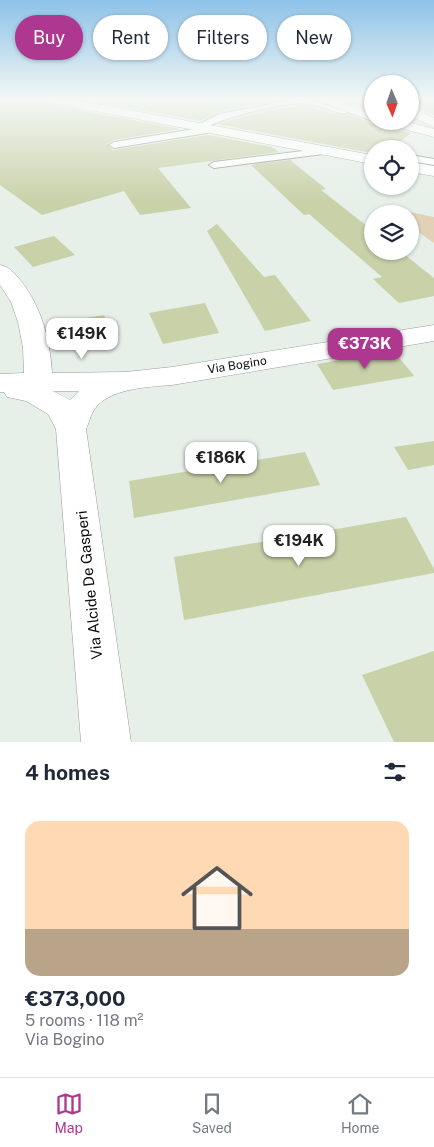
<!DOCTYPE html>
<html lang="en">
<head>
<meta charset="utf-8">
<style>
	body { margin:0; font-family:"Public Sans",sans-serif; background:#f6f6f7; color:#1f2937; height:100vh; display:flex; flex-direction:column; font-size:19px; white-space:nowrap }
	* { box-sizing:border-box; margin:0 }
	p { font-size:16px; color:#747a83 }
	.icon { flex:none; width:28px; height:28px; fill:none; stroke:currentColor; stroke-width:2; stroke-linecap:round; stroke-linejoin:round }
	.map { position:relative; height:742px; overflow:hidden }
	.panel { display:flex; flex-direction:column; background:#fff; flex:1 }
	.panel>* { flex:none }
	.banner { position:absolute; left:15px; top:15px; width:405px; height:45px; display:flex; gap:10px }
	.needle { width:32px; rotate:178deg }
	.buttons { position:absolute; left:364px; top:75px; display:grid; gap:10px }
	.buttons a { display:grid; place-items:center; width:55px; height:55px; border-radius:50%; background:#fff; box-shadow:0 1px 4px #0004; font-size:25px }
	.price { position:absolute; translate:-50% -42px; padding:0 11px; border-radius:10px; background:#fff; color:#222; font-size:16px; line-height:32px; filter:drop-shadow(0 1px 2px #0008) }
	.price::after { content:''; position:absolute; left:50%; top:30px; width:15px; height:11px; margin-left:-8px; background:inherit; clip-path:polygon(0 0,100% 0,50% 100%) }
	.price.current { background:#ae388f; color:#fff }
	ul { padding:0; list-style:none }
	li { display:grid; align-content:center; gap:10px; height:265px; padding:0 25px }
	li span { display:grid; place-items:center; height:155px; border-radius:15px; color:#555 }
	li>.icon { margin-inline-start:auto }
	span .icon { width:90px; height:90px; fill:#fffc; stroke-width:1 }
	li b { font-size:21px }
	h2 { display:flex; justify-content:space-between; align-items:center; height:60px; padding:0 25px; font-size:21px }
	.tag { padding:0 18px; border-radius:22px; background:#fff; box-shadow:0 1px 4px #0004; font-size:18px; line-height:45px }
	.tag.current { background:#ae388f; color:#fff }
	.tabs { display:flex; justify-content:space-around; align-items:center; height:70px; border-top:1px solid #e0e1e3; background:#fff; font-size:14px; color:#747a83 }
	.tabs a { display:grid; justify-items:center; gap:2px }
	.tabs .current { color:#ae388f }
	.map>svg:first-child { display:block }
</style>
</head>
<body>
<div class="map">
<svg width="434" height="742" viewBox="0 0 434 742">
	<rect width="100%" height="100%" fill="#e6efe8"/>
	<path fill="#e1d2b7" d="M401,210L434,217V243L410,226V214L381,213Z"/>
	<path fill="#c8d1a8" d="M0,99H41L48,104L181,129L114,140L107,144L113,150L208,135L272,147L279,152L158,168L191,208L140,215L124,191L42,215L0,185Z
		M90,99H284L219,112L201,121L89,101Z
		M338,99H372V111Z
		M410,99H434V115L410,105Z
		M303,105L344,116L348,114L371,123L381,121L385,126L411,133L390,149H372V153L217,124L268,110Z
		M290,160L326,189L321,190L372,230V251H400L434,278V296L399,303L373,279L382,277L309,214L304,215L251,165Z
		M217,224L264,277L275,275L311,321L265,331L207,231Z
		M54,236L75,255L33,267L14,247Z
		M205,303L219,333L163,344L149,313Z
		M104,315L113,339L58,350L52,324Z
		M394,351L414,376L333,390L317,364Z
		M434,441V465L408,470L394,447Z
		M305,452L320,485L134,518L129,481Z
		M406,517L434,569V573L184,620L174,557Z
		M434,651V742H394L362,675Z"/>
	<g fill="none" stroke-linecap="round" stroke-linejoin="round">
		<g stroke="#969e98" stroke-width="2">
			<path id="service" d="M71,99H88L66,105L62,103Z
				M308,99L348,112L344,114C331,111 316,104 303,103C281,103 226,117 207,127L212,130L207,133L114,148L109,145L114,142L195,129L196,126L219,114L291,100Z
				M328,148L333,151L331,153L214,168L209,165L214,162Z
				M410,155L434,159V165L410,161Z"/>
		</g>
		<g stroke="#969e98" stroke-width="1">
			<path id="minor" d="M313,99H331L372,113V121Z
				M383,121H405L434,129V137L385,124Z
				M0,265C10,267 14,273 21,281C42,308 50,340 52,373L126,372L172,367L434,325V341L172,385C149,387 108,388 94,410C90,416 89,423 86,429L131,742H81L56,429L48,414L26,401L7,397L4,392H0V374L24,373L23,348L18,322L11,302L0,285ZM53,391H79L70,400Z"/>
		</g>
		<g stroke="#969e98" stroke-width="1">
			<path id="tertiary" d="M43,99H69L372,155V164L48,102Z
				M410,107L434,118V127L410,116Z
				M410,162L434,166V176L410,172Z"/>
		</g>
		<use href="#service" fill="#fff" fill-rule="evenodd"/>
		<use href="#minor" fill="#fff" fill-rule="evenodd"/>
		<use href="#tertiary" fill="#fff" fill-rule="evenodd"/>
	</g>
	<linearGradient id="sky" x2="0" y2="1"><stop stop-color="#8dc2e8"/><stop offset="0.49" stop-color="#f4f8f5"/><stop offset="1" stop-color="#f4f8f5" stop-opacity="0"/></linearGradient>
	<rect width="434" height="203" fill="url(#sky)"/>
	<g text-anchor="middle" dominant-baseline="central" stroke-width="4.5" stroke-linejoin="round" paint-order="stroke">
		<g font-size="12" fill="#0a0d0b" stroke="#fff">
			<text transform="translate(237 365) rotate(-9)">Via Bogino</text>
		</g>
		<g font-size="15" fill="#0a0d0b" stroke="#fff">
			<text transform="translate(89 585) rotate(-96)">Via Alcide De Gasperi</text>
		</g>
	</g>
</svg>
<div class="buttons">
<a><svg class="needle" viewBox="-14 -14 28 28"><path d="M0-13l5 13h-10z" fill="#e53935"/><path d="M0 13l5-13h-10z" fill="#747a83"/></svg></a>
<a><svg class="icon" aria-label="locate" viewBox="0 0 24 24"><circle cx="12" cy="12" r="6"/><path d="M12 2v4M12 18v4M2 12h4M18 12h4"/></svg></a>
<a><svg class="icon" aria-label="layers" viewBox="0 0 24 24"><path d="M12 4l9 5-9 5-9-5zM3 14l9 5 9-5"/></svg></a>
</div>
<b class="price" style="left:82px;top:360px">€149K</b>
<b class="price current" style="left:365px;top:370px">€373K</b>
<b class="price" style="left:221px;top:484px">€186K</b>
<b class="price" style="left:299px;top:567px">€194K</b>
<div class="banner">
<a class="tag current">Buy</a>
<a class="tag">Rent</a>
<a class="tag">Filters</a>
<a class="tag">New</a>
</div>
</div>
<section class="panel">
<h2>4 homes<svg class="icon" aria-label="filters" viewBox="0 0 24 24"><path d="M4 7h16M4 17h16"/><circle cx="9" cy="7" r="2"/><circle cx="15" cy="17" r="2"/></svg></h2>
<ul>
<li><span style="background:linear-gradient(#ffd9b3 70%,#b9a48a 0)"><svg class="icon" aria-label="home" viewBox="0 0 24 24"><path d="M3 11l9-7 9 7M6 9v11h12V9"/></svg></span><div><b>€373,000</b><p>5 rooms · 118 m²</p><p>Via Bogino</p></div></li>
</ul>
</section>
<nav class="tabs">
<a class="current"><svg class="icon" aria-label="map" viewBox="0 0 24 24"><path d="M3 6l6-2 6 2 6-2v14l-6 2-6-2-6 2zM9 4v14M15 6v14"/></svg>Map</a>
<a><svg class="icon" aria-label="saved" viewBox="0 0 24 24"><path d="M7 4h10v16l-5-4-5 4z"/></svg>Saved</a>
<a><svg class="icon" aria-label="home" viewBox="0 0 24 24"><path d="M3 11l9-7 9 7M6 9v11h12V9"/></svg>Home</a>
</nav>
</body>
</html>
